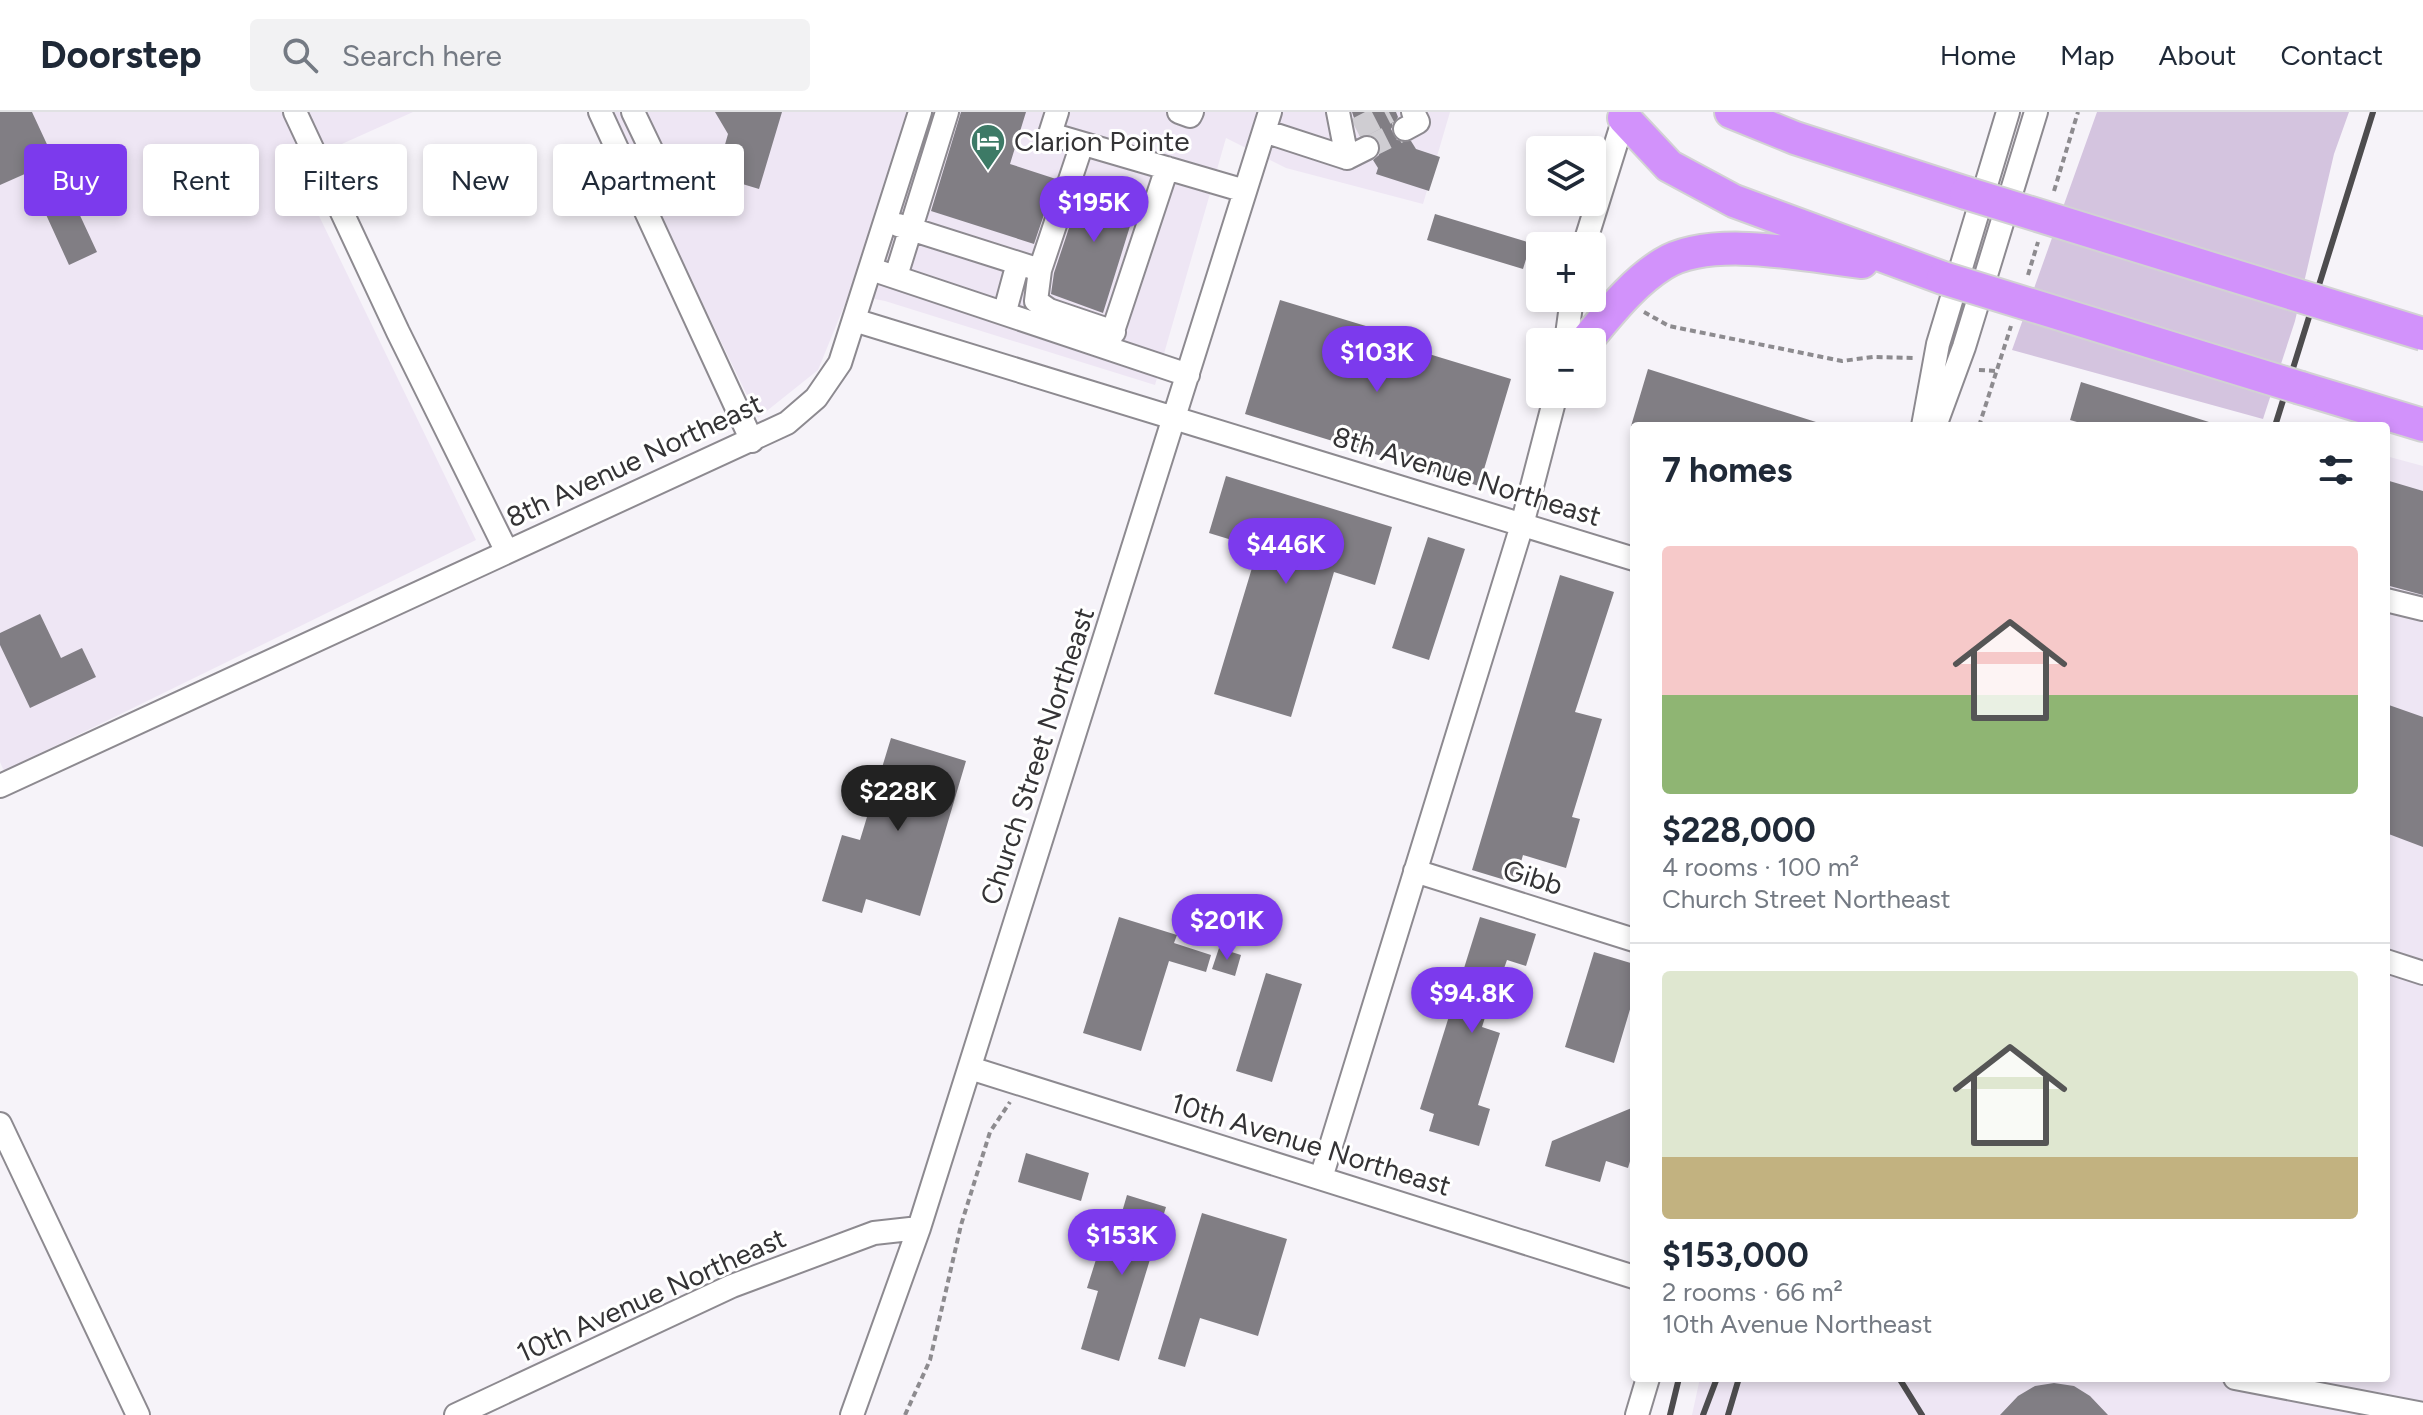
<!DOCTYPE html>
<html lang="en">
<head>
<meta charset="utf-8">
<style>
	body { margin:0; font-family:Figtree,sans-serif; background:#f2f2f3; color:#1f2937; height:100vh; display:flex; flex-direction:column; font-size:30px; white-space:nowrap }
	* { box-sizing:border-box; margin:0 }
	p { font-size:26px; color:#747a83 }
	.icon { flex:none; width:44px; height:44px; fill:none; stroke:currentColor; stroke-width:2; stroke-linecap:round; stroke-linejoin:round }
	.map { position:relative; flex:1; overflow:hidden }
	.sheet { position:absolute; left:1630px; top:310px; width:760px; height:960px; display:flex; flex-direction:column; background:#fff; border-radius:8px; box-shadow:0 4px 12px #0003 }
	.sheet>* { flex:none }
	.top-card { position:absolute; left:24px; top:32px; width:760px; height:72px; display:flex; gap:16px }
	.buttons { position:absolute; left:1526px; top:24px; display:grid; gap:16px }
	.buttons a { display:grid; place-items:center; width:80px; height:80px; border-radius:8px; background:#fff; box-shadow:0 4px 12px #0003; font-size:40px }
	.price { position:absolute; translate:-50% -68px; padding:0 18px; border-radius:28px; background:#7c3aed; color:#fff; font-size:26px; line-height:52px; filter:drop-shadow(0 2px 4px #0008) }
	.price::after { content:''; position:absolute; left:50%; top:48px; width:24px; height:18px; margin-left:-12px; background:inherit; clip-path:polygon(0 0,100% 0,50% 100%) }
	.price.on { background:#222; color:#fff }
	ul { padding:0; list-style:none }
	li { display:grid; align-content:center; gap:16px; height:424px; padding:0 32px }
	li+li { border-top:2px solid #e0e1e3 }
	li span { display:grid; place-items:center; height:248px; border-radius:8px; color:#555 }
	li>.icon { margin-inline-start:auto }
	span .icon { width:144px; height:144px; fill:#fffc; stroke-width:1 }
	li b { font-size:34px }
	h2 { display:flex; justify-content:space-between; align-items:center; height:96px; padding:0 32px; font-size:34px }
	.chip { padding:0 28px; border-radius:8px; background:#fff; box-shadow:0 4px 12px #0003; font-size:28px; line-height:72px }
	.chip.on { background:#7c3aed; color:#fff }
	header { display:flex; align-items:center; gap:48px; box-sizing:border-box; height:112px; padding:0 40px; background:#fff; border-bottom:2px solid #e0e1e3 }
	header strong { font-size:38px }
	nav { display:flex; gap:44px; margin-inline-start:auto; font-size:28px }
	.search { width:560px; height:72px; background:#f2f2f3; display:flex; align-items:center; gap:20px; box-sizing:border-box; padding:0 28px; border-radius:8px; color:#747a83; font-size:30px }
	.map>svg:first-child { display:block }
</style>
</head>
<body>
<header>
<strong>Doorstep</strong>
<div class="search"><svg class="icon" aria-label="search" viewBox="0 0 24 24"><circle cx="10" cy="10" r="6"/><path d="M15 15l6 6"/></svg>Search here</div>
<nav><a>Home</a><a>Map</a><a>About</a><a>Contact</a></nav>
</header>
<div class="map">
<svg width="2423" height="1303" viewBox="0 0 2423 1303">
	<rect width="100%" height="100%" fill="#f6f3f9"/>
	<path fill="#eee6f4" d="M0,0H413L324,40L305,75L476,428L4,659L0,650Z
		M610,0H1450L1423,92L1286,56L1226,26L1155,273L885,189L849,182L818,258L758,306Z
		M2386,344L2423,354V1303H1692L1700,1266H2386Z"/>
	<path fill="#d4c4df" d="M2097,0H2349L2334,42L2295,209L2263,307L2012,238Z"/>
	<path fill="#817e84" d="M0,0H32L97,140L69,153L27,61L0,73Z
		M715,0H782L759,77L716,64L728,22Z
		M961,0H1026L1010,52L1056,67L1034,132L931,99Z
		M1352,0H1396L1398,5L1391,17L1397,28L1411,29L1416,37L1440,45L1429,79L1376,62L1378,56L1373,48L1379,43L1380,30L1374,24H1360Z
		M1086,65L1140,82L1103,201L1051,182L1054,161Z
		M1435,102L1531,131L1523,157L1427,128Z
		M1280,188L1422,231L1419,239L1511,267L1479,374L1245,302Z
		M1648,257L1816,310V314H1631Z
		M2081,270L2209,310L2208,314H2091L2070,308Z
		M1226,364L1392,415L1375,473L1334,460L1291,605L1214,582L1258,436L1209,421Z
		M2386,368L2423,379V483L2386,473Z
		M1428,425L1465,437L1429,548L1392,536Z
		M1560,463L1614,480L1575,600L1602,607L1572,705L1580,707L1566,756L1523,743L1515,771L1472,758Z
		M40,502L61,546L82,536L96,565L30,596L0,533V521Z
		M2386,592L2423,605V735L2386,721Z
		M891,626L966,649L920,804L866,787L862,801L822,789L842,723L860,728Z
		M1119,805L1177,823L1174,831L1211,843L1206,860L1169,849L1141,939L1083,921Z
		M1480,805L1536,822L1526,854L1507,848L1502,862L1499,861L1482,915L1500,921L1478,993L1490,997L1479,1034L1429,1019L1434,1002L1420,997Z
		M1219,836L1241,843L1235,864L1212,857Z
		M1594,840L1634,852V884L1614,951L1565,935Z
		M1266,861L1302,872L1272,970L1236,959Z
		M1634,995V1036L1628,1056L1606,1049L1600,1070L1545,1054L1552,1029Z
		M1026,1041L1089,1061L1081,1089L1018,1070Z
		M1127,1083L1166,1095L1119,1249L1081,1237L1098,1179L1087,1176L1099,1138L1110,1141Z
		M1202,1101L1287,1127L1258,1224L1200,1206L1185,1255L1158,1247Z
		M2054,1271L2074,1274L2090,1284L2108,1303H2000L2018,1284L2035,1274Z"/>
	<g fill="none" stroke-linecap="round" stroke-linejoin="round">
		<path stroke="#cfcdd2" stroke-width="22" stroke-dasharray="22 11" stroke-linecap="butt" d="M1356,17L1389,0
			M1367,36L1405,17"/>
		<g stroke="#8d8a90" stroke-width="26">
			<path id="minor" d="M295,0L398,220L507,440
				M600,0L752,329
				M633,0L670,77L642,90
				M1057,0L1050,22L1245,79
				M1179,0L1190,4L1192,0
				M1338,0L1347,46
				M1405,17L1418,10L1413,0
				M1264,19L1347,46L1367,36
				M1082,32L1040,158L1036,189L1049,198L1114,220
				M898,113L1040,158
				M1584,134L1624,6
				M871,157L1188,263
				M896,164L947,0
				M1005,199L1018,151
				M854,208L1634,447
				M1566,230L1572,186
				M1108,234L1167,56
				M1923,314L1938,232L2008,0
				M1935,314L1964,235L2036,0
				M2386,488L2423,497
				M0,674L787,311L816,286L840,251L920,0
				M1415,759L1634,828
				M2386,849L2423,861
				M970,956L1634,1165
				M0,1012L138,1303
				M1321,1066L1522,413L1556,282
				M2235,1266L2423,1302
				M456,1303L732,1174L874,1121L919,1116
				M852,1303L919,1116L1270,0
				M1637,1303L1648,1266"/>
		</g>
		<g stroke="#d2d2d3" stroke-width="36">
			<path id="highway" d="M1731,0L1795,26L1966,81
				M1624,6L1669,54L1734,89L1943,166
				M1585,230C1609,202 1631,172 1663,152C1712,122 1808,144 1862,150
				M2301,276L2423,313"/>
		</g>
		<path stroke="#8d8b8f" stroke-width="4" stroke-dasharray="6 4" stroke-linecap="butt" d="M2054,79L2078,0
			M2028,163L2038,130
			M1592,166L1600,171
			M1644,200L1669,214L1842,249L1873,245L1916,246
			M1979,258L1997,259
			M1979,314L2011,214
			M905,1303L930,1248L961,1113L990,1020L1010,990"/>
		<use href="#minor" stroke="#fff" stroke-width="22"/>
		<use href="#highway" stroke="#d292fb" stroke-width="32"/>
		<path stroke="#4d4c4e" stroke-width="6" d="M2275,314L2373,0
			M1899,1266L1922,1303
			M1670,1303L1679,1266
			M1703,1303L1717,1266
			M1728,1303L1739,1266"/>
		<g stroke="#d2d2d3" stroke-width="36" stroke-linecap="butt">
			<path id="highway-bridge" d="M1966,81L2423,222
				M1943,166L2301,276"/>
		</g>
		<use href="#highway-bridge" stroke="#d292fb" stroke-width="32"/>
	</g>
	<defs>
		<g id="hotel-pin" transform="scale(1.8)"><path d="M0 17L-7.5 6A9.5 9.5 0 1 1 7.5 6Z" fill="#3d7a66" stroke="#fff"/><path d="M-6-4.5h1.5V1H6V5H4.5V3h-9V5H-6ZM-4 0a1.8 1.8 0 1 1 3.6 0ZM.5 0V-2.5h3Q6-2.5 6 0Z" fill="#fff"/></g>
	</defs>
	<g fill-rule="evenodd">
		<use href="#hotel-pin" x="988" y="29"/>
	</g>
	<g text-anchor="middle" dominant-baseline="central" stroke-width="6" stroke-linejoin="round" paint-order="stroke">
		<g font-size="28" fill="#343335" stroke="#fff" text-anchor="start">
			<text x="1014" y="29">Clarion Pointe</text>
		</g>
		<g font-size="28" fill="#343335" stroke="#fff">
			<text transform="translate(634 348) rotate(-25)">8th Avenue Northeast</text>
			<text transform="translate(1467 364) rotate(17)">8th Avenue Northeast</text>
			<text transform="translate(1037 644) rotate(-72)">Church Street Northeast</text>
			<text transform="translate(1533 765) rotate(17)">Gibb</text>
			<text transform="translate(1311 1032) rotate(17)">10th Avenue Northeast</text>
			<text transform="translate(651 1183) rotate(-24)">10th Avenue Northeast</text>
		</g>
	</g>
</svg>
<div class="buttons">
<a><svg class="icon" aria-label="layers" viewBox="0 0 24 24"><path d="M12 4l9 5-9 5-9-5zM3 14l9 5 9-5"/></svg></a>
<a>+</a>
<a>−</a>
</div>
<b class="price" style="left:1094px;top:132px">$195K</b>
<b class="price" style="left:1377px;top:282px">$103K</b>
<b class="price" style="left:1286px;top:474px">$446K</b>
<b class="price on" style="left:898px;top:721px">$228K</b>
<b class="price" style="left:1227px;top:850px">$201K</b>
<b class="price" style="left:1472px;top:923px">$94.8K</b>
<b class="price" style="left:1122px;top:1165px">$153K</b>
<div class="top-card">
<a class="chip on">Buy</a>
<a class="chip">Rent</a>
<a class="chip">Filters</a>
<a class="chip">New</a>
<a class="chip">Apartment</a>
</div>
<section class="sheet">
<h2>7 homes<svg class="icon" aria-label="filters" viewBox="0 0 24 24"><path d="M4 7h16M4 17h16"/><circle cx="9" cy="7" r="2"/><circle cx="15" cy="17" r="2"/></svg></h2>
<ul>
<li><span style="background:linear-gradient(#f6c9c9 60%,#8fb573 0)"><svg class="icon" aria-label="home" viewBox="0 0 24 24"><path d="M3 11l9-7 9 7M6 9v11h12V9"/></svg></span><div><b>$228,000</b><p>4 rooms · 100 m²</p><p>Church Street Northeast</p></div></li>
<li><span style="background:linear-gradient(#dfe7d0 75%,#c2b280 0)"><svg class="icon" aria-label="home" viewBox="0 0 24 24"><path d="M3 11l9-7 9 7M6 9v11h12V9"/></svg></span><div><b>$153,000</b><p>2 rooms · 66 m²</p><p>10th Avenue Northeast</p></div></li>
</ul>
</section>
</div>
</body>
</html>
